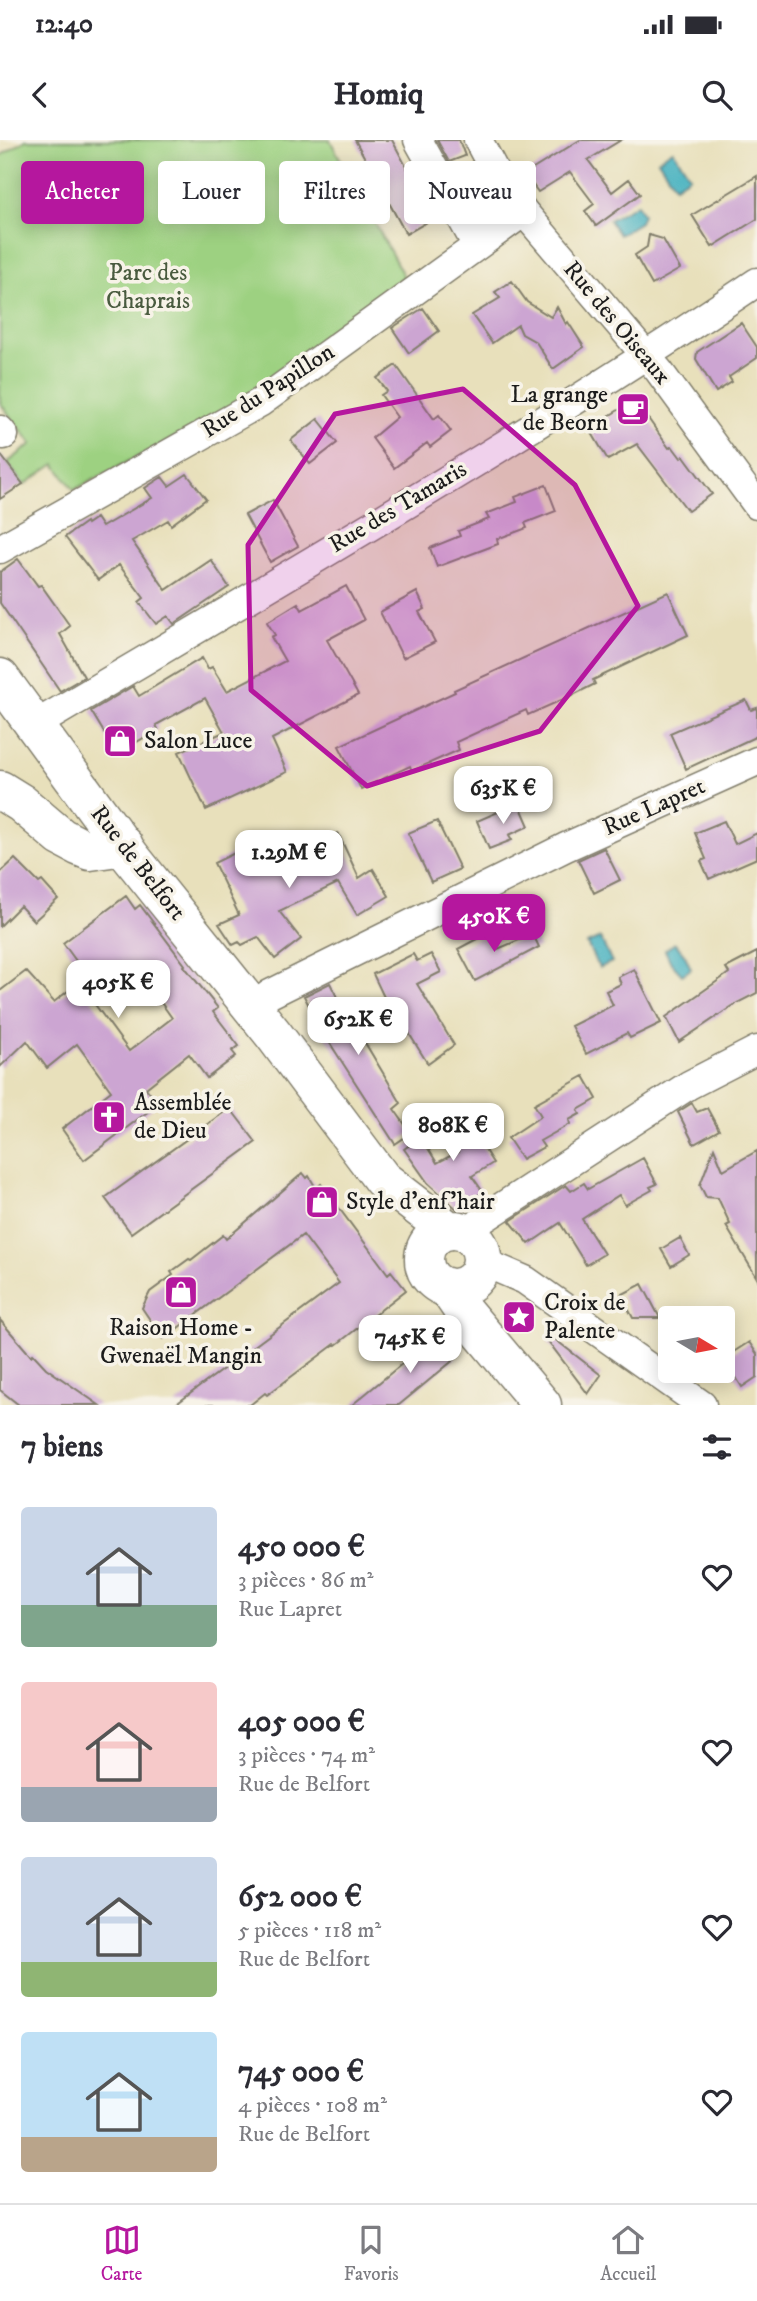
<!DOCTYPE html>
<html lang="fr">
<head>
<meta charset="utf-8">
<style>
	body { margin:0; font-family:"IM FELL DW Pica",serif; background:#f2f2f3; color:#2b2b33; height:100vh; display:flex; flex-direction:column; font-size:26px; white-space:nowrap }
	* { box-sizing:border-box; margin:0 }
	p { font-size:23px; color:#7c7c81 }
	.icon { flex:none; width:38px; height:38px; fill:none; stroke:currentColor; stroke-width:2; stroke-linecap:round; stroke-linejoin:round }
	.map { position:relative; height:1265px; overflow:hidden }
	.side { display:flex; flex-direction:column; background:#fff; flex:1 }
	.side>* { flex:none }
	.hud { position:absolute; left:21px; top:21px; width:716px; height:63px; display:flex; gap:14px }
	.needle { width:46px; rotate:100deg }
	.controls { position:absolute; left:658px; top:1166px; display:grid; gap:14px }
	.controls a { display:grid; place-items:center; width:77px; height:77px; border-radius:7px; background:#fff; box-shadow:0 4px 18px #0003; font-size:35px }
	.price { position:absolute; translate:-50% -60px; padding:0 16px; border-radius:14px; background:#fff; color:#222; font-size:23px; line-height:46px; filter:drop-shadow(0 2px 4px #0008) }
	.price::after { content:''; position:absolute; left:50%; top:42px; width:21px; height:16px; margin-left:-10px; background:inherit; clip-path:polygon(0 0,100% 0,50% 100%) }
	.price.current { background:#b5179e; color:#fff }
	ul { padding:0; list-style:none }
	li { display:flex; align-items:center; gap:21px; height:175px; padding:0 21px }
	li span { display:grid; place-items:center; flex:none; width:196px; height:140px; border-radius:7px; color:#555 }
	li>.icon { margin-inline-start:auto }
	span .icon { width:84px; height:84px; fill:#fffc; stroke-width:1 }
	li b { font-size:30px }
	h2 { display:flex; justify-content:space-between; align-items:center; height:84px; padding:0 21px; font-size:30px }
	.pill { padding:0 24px; border-radius:7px; background:#fff; box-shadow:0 4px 18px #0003; font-size:24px; line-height:63px }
	.pill.current { background:#b5179e; color:#fff }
	.status { display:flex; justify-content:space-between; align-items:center; height:49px; padding:0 35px; background:#fff; direction:ltr }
	.status svg { height:19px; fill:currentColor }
	header { display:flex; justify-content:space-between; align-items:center; height:91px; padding:0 21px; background:#fff; font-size:32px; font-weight:700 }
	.menu { display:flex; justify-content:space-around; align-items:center; height:98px; border-top:2px solid #e1e1e2; background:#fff; font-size:19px; color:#7c7c81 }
	.menu a { display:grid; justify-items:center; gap:4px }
	.menu .current { color:#b5179e }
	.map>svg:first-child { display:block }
</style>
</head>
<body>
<div class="status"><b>12:40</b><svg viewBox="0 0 49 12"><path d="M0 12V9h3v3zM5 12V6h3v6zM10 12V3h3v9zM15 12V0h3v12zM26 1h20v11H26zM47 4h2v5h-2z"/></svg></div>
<header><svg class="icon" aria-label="back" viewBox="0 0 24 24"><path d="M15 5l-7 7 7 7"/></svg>Homiq<svg class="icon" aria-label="search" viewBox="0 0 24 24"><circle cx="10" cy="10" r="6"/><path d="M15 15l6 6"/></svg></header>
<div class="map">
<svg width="757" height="1265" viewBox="0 0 757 1265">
	<rect width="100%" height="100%" fill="#f7f3e8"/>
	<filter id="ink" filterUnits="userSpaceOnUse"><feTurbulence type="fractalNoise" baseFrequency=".0143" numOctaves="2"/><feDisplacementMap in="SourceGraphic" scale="14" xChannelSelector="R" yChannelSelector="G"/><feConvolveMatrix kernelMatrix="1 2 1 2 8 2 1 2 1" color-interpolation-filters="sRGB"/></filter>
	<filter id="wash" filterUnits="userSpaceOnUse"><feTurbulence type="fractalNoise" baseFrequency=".00686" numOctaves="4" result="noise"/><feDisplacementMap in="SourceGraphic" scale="28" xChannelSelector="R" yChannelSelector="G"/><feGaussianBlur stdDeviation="1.57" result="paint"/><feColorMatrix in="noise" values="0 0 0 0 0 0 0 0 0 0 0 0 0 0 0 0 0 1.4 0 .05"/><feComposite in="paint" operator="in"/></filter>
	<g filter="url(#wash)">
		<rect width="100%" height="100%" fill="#e8e0bb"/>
		<path fill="#9dd181" stroke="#5c764e" stroke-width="2" d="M26,0H330L404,137L290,228L244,262L74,350L55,324L24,345L7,323L32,304L0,263V16Z"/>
		<path fill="#42b0bf" stroke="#2f666e" stroke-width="2" d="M673,10L690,36L675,46L658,20Z
			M637,64L643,74L640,82L619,95L609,80Z
			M600,798L612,822L599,828L587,804Z
			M675,803L685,815L691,829L682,835L671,823L665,810Z"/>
		<g id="blocks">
			<path fill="#cca5d2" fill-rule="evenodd" d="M355,0H392L434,78L406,94Z
				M437,0H459L465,16L449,22Z
				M580,0H621L588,20L612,52L629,39L640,54L596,86L585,71L594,64L570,32L538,52L525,34Z
				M757,36V79L712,107L692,75Z
				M649,95L663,99L680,129L652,145L635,115L647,107Z
				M512,141L527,162L551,177L557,167L566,184L568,182L584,207L553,229L536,202L522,194L518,185L492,203L472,175L500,158L495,152Z
				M423,168L439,191L409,213L392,188Z
				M741,183L757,207V218L729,237L732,242L716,252L696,219L697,212Z
				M396,225L434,279L439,275L451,291L430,307L427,303L394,328L372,298L397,277L381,255L387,251L377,238Z
				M635,260L669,308L672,306L681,318L684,316L712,354L688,371L637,304L608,320L589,288Z
				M318,279L337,303L310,324L291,300Z
				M0,314L23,344L0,359Z
				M187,334L206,359L171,385L168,380L132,401L166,450L211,420L229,447L174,484L168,476L156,484L139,462L144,458L119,425L98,440L65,397L86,382L87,384L96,378L102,387L152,358L145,348L162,337L169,346Z
				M546,345L556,371L525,383L527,388L497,399L498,404L437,427L430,408L460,396L458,391L489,379L486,374L517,362L515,357Z
				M273,360L298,406L270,422L245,375Z
				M18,419L38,446L41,445L70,486L60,494L84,537L60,551L0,463V432Z
				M346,446L364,480L327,500L358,555L272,599L287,632L206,670L179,612L224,592L205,558L156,585L158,589L117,614L91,571L133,546L139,556L202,518L208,529L212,527L227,551L285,521L271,497L275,495L267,482L298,463L302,470Z
				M417,452L425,469L419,472L435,502L403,518L380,472Z
				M668,452L688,495L593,540L595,544L575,554L528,575L526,570L456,602L459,610L412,631L410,626L361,649L339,606L455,552L454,550Z
				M746,560L751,570L757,568V596L686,629L670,593Z
				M519,663L529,686L509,695L512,700L489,709L477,681Z
				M437,681L460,729L431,742L408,693Z
				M724,681L735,704L757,693V718L709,739L701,721L706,719L695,693Z
				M338,693L359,738L373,729L389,756L357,775L338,743L279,771L301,799L275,819L258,797L242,805L239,802L233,805L219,784L239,775L214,723L249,706L257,721L271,714L274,722Z
				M604,708L620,740L594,753L578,720Z
				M15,719L39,743L42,741L58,759L34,781L20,766L0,786V733Z
				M126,756L135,769L140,765L185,825L184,826L218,868L213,872L239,906L232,911L236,916L207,938L189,914L146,948L158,964L84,1020L62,989L111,951L77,904L47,928L27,901L0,927V851L26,831L54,862L87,836L63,803ZM123,836L135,852L147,843L172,878L129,911L91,859Z
				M490,792L498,809L533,794L539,807L475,841L458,809Z
				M757,812V853L737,863L679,902L666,877L729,833L726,828Z
				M413,814L417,821L431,814L441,832L417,844L454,905L428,924L405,887L400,891L373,834Z
				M634,829L661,883L630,898L627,893L586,914L571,886L613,865L606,851L621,844L618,837Z
				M330,843L348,879L354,875L388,886L364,901L401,963L394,969L411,993L395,1004L324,894L304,856Z
				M584,936L597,959L578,970L580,974L569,980L570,984L540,1001L544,1007L522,1019L508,998L541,976L534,964Z
				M692,963L697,972L707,968L719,990L694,1004L678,972Z
				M230,968L256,1002L131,1093L105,1058Z
				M459,970L493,1023L472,1036L483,1052L462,1065L464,1067L459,1071L428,1043L404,1009L421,997L437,1023L458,1012L443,981Z
				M714,1008L723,1030L757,1011V1138L726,1086L730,1084L718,1058L706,1057L700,1045Z
				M643,1018L657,1044L650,1047L652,1050L625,1065L619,1055L582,1079L604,1114L586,1125L560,1083L529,1104L510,1081L566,1045L571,1051L584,1043L588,1049Z
				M303,1033L307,1038L309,1036L316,1048L321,1044L388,1134L391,1131L406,1150L336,1205L335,1204L267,1255L265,1253L250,1265H175L339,1143L303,1095L163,1199L142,1168L150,1152L173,1135L171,1132L189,1119L191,1120L223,1095L226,1099Z
				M680,1098L689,1115L671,1126L661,1109Z
				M642,1144L660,1178H633L621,1155Z
				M0,1180L31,1216L33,1214L46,1228L99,1265H19L0,1250Z
				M437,1195L456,1218L399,1265H352Z
				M552,1197L601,1235L588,1254L548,1201Z
				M749,1202L757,1214V1237L742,1247L724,1218Z"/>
		</g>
	</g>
	<g filter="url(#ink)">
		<use href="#blocks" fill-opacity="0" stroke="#827e6c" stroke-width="2"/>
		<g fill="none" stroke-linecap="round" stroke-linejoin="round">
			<g stroke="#827e6c" stroke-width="31">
				<path id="street" d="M418,0L476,104
					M478,0L495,32L524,72L659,231L757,365
					M0,290L4,295
					M0,409L261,262L524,72
					M35,585C278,441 523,300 757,142
					M252,868L270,854L566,707L757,621
					M469,1094L483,1079L689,945L757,910
					M483,1122L525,1140L702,1265"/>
			</g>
			<g stroke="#827e6c" stroke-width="41">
				<path id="secondary" d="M0,538L131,717L274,895L382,1039L448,1090
					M0,650L21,663L61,697L78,706L90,711L124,706
					M424 1119a29 29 0 1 1 58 0a29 29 0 1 1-58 0Z
					M447,1147L464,1172L542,1265"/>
			</g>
			<use href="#street" stroke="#fff" stroke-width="28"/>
			<use href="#secondary" stroke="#fff" stroke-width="38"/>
		</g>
	</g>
	<path fill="#b5179e" fill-opacity="0.2" stroke="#b5179e" stroke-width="5" stroke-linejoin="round" d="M463,249L575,345L638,466L540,591L367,646L251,550L248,405L335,274Z"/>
	<defs>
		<g id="cafe-square" transform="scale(1.75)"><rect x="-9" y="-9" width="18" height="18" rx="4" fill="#b5179e" stroke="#f7f3e8"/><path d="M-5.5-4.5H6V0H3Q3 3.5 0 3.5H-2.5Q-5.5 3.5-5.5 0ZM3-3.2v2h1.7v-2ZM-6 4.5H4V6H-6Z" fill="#fff"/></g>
		<g id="shop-square" transform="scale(1.75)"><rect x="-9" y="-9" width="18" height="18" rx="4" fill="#b5179e" stroke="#f7f3e8"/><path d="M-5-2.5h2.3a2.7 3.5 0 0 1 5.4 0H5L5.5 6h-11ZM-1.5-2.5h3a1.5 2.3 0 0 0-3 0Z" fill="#fff"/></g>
		<g id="church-square" transform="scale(1.75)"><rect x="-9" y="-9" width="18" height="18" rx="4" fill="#b5179e" stroke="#f7f3e8"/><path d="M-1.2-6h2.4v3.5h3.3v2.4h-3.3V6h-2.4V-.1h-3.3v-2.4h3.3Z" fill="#fff"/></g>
		<g id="sight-square" transform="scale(1.75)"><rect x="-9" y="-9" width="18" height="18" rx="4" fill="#b5179e" stroke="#f7f3e8"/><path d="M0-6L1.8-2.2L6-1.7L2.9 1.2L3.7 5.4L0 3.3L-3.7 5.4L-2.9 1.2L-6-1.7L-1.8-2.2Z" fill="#fff"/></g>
	</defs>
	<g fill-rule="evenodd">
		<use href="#cafe-square" x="633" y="269"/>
		<use href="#shop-square" x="120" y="601"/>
		<use href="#church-square" x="109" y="977"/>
		<use href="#shop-square" x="322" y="1062"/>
		<use href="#shop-square" x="181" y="1152"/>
		<use href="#sight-square" x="519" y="1177"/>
	</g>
	<g text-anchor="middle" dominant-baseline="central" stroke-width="7" stroke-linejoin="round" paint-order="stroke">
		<g font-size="24" fill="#495b3f" stroke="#f7f3e8">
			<text x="148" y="133">Parc des<tspan x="148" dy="28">Chaprais</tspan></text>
		</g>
		<g font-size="24" fill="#1c1c1c" stroke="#f7f3e8">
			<text transform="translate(617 183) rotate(50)">Rue des Oiseaux</text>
			<text transform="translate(268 251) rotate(-33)">Rue du Papillon</text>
			<text transform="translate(398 367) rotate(-31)">Rue des Tamaris</text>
			<text transform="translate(654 667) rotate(-24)">Rue Lapret</text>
			<text transform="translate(138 723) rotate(52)">Rue de Belfort</text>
		</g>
		<g font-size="24" fill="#1c1c1c" stroke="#f7f3e8" text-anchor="start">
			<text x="608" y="255" text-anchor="end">La grange<tspan x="608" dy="28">de Beorn</tspan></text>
			<text x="144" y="601">Salon Luce</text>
			<text x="134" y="963">Assemblée<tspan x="134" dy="28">de Dieu</tspan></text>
			<text x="346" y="1062">Style d'enf'hair</text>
			<text x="544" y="1163">Croix de<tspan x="544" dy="28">Palente</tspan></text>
			<text x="181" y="1188" text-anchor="middle">Raison Home -<tspan x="181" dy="28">Gwenaël Mangin</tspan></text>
		</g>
	</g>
</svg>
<div class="controls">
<a><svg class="needle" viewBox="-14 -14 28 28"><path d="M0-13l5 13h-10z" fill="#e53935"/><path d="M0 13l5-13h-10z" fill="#7c7c81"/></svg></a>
</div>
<b class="price" style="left:503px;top:686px">635K €</b>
<b class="price" style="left:289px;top:750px">1.29M €</b>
<b class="price current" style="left:494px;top:814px">450K €</b>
<b class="price" style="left:118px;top:880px">405K €</b>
<b class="price" style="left:358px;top:917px">652K €</b>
<b class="price" style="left:453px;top:1023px">808K €</b>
<b class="price" style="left:410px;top:1235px">745K €</b>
<div class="hud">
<a class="pill current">Acheter</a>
<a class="pill">Louer</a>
<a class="pill">Filtres</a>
<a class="pill">Nouveau</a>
</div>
</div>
<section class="side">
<h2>7 biens<svg class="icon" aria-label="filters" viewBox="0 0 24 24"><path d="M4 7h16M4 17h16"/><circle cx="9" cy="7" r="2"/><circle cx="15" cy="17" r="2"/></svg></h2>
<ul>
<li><span style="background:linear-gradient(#c9d6e8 70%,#7fa58c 0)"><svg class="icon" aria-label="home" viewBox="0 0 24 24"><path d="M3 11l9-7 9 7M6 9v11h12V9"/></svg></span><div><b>450 000 €</b><p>3 pièces · 86 m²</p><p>Rue Lapret</p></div><svg class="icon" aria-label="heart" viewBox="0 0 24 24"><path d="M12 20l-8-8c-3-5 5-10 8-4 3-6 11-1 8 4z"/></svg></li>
<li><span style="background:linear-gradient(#f6c9c9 75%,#9aa5b1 0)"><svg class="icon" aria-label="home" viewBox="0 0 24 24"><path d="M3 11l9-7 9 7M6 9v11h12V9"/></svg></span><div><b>405 000 €</b><p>3 pièces · 74 m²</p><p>Rue de Belfort</p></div><svg class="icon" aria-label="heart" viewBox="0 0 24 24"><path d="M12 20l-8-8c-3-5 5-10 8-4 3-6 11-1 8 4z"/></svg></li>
<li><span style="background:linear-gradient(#c9d6e8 75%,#8fb573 0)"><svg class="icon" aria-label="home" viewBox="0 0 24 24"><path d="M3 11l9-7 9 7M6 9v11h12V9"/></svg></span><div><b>652 000 €</b><p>5 pièces · 118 m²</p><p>Rue de Belfort</p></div><svg class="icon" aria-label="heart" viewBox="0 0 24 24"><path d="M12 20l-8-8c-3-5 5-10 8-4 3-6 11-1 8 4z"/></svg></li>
<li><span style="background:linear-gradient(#bfe0f5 75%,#b9a48a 0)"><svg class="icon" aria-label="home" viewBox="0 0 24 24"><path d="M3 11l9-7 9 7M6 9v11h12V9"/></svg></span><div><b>745 000 €</b><p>4 pièces · 108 m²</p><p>Rue de Belfort</p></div><svg class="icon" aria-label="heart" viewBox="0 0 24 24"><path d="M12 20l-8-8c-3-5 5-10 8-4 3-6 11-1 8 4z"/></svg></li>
</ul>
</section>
<nav class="menu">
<a class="current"><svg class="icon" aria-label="map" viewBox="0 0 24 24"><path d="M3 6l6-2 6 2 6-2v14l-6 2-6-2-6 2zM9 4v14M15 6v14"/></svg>Carte</a>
<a><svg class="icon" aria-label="saved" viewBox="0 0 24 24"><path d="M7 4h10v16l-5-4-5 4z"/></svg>Favoris</a>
<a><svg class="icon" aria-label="home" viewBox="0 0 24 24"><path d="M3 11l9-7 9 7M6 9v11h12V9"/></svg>Accueil</a>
</nav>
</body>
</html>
